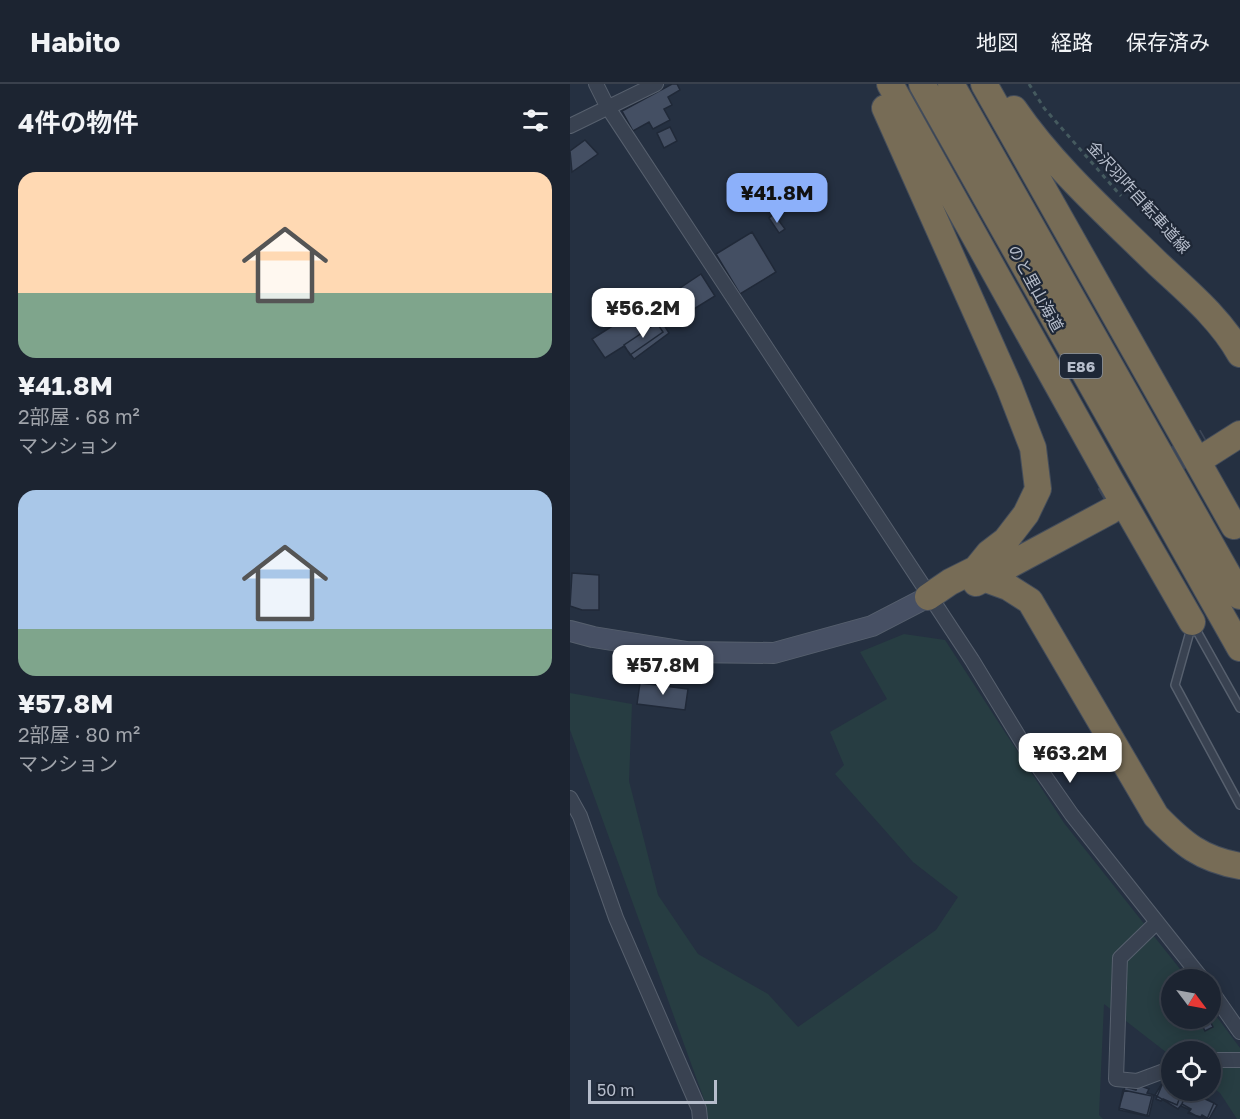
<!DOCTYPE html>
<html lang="ja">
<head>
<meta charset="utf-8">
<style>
	body { margin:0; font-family:"Golos Text","Noto Sans JP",sans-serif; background:#252c39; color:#f1f3f6; height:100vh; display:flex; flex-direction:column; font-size:22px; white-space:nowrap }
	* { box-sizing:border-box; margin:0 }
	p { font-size:20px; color:#a0a4ab }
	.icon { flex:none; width:33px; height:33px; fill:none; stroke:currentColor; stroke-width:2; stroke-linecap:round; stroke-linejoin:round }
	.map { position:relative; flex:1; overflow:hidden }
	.panel { display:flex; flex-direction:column; background:#1c2431; width:570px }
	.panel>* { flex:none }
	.needle { width:39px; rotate:122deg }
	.controls { position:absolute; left:591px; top:885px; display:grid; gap:12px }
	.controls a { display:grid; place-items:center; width:60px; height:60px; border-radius:50%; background:#1c2431; box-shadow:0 3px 15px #0003,0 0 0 2px #3a414d; font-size:30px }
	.scale { position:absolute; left:18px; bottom:15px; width:129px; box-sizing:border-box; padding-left:6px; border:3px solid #b6bdcb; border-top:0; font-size:16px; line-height:21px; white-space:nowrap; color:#b6bdcb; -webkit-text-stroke:4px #1e2736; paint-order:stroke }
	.price { position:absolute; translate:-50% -51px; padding:0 14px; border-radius:12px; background:#fff; color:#222; font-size:20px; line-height:39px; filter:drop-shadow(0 2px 3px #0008) }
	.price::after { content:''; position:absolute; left:50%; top:36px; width:18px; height:14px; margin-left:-9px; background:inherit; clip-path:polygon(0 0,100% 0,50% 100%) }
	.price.on { background:#8cb0fa; color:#111 }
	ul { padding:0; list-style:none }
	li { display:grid; align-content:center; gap:12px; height:318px; padding:0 18px }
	li span { display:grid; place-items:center; height:186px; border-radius:18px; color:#555 }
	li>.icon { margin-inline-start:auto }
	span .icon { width:108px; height:108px; fill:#fffc; stroke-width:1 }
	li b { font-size:26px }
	h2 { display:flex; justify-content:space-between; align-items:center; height:72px; padding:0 18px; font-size:26px }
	header { display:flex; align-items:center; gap:36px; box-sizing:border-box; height:84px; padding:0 30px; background:#1c2431; border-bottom:2px solid #3a414d }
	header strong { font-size:28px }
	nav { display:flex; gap:33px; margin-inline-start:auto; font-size:21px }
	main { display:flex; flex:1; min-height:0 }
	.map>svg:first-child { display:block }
</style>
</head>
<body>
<header>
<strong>Habito</strong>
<nav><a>地図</a><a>経路</a><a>保存済み</a></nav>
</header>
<main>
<section class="panel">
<h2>4件の物件<svg class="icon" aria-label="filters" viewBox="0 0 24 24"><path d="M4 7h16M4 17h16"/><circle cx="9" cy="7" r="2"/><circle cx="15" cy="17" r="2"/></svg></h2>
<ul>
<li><span style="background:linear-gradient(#ffd9b3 65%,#7fa58c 0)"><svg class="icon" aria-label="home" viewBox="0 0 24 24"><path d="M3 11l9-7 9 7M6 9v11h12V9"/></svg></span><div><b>¥41.8M</b><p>2部屋 · 68 m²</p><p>マンション</p></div></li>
<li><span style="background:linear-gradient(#a9c7e8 75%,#7fa58c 0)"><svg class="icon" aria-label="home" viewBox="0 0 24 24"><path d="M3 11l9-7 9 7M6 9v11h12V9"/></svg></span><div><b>¥57.8M</b><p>2部屋 · 80 m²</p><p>マンション</p></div></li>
</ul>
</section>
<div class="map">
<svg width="670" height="1035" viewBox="0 0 670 1035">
	<rect width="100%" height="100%" fill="#253041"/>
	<path fill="#273d42" d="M334,550L375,556L494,739L618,895L602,896V934H640L641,925L670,964V1035H667L650,1009L641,1002L640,968H602L601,972L534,920L529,1031L533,1035H138L135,1018L0,646V609L62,620L59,697L88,811L128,870L198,910L228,943L366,846L388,813L343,778L265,690L274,681L260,648L317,615L290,568Z"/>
	<path fill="#444f63" stroke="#202938" stroke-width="1.5" d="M102,0H107L110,6L98,13L102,21L94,25L100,36L83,45L79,38L63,47L52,27Z
		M100,43L107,57L94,64L87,49Z
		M15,56L28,70L2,88L0,67Z
		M204,130L215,145L209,149L199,134Z
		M182,148L206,188L170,210L146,170Z
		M131,190L145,212L111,233L98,212Z
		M80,218L99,249L64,275L54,262L35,274L22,255Z
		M87,239L93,248L60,271L54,261Z
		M2,489L29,491V526H12L0,522Z
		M70,599L118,605L115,626L67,620Z
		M639,935L643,943L635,947L631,939Z
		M597,991L602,994V1006H622L647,1021L639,1035L632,1031L630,1034L619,1028L621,1025L612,1020L608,1025L585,1011Z
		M595,994L602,997V1006H623L628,1009L626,1011L644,1019L637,1035L618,1029L620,1026L611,1022L614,1015L610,1013L607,1021L593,1015L591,1017L586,1015Z
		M568,1001L579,1005L577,1009L584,1011L579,1032L549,1024L555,1003L566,1006Z
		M553,1006L582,1012L577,1032L549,1026Z"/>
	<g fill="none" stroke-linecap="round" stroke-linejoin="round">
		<path stroke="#3b4556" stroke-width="26" stroke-dasharray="26 13" stroke-linecap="butt" d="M534,416L637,357"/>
		<g stroke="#57606e" stroke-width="10">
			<path id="lane" d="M624,542L670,624
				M621,544L605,601L670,721"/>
		</g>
		<g stroke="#57606e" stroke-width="16">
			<path id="street" d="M26,0L37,22L402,576L460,671L502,731L633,896
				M0,42L86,0
				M0,714L10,732L46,834L129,1025L130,1035
				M587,838L550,874L546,995L567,997L602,984
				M640,905L670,948
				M640,976H670"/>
		</g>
		<g stroke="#57606e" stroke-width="22">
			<path id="secondary" d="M0,547L23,553L117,568L204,569L302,542L358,513"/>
		</g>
		<g stroke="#444d5b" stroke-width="28">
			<path id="highway" d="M320,0L541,397L622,538
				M352,0L670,564
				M381,0L670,512
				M414,0L664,442
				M315,24L439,302L463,364L468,405L456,430L436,456L419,469L406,485L380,498L358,513
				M444,25C483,82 538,131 587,179C617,207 650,234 670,270
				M637,371L670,350
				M416,495L438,503L460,517L586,732C613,760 631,775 670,782
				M406,499L540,427"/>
		</g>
		<path stroke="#455a5f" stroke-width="3" stroke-dasharray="4.5 4.5" stroke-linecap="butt" d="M459,0L474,24L551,112"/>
		<use href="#lane" stroke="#394251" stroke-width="7"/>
		<use href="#street" stroke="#394251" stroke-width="14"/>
		<use href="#secondary" stroke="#475064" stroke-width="20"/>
		<use href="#highway" stroke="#776c56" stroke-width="26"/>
	</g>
	<g text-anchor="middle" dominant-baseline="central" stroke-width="4.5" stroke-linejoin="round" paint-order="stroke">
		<rect fill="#1e2736" stroke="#88909e" stroke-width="1.5" x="490" y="270" width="42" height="24" rx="4.5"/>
		<g font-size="15" font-weight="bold" fill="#b6bdcb">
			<text x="511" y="282">E86</text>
		</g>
		<g font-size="16" fill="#b6bdcb" stroke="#1e2736">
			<text transform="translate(569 113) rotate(48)">金沢羽咋自転車道線</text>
			<text transform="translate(466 204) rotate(61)">のと里山海道</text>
		</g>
	</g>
</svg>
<div class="controls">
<a><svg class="needle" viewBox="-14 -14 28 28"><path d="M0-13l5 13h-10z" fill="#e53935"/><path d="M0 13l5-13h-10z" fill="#a0a4ab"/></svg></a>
<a><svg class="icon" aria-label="locate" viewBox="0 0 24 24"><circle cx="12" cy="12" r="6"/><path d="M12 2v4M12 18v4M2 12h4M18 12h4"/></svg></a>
</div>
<div class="scale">50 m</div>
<b class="price on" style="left:207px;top:140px">¥41.8M</b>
<b class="price" style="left:73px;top:255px">¥56.2M</b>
<b class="price" style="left:93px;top:612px">¥57.8M</b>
<b class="price" style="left:500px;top:700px">¥63.2M</b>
</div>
</main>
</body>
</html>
